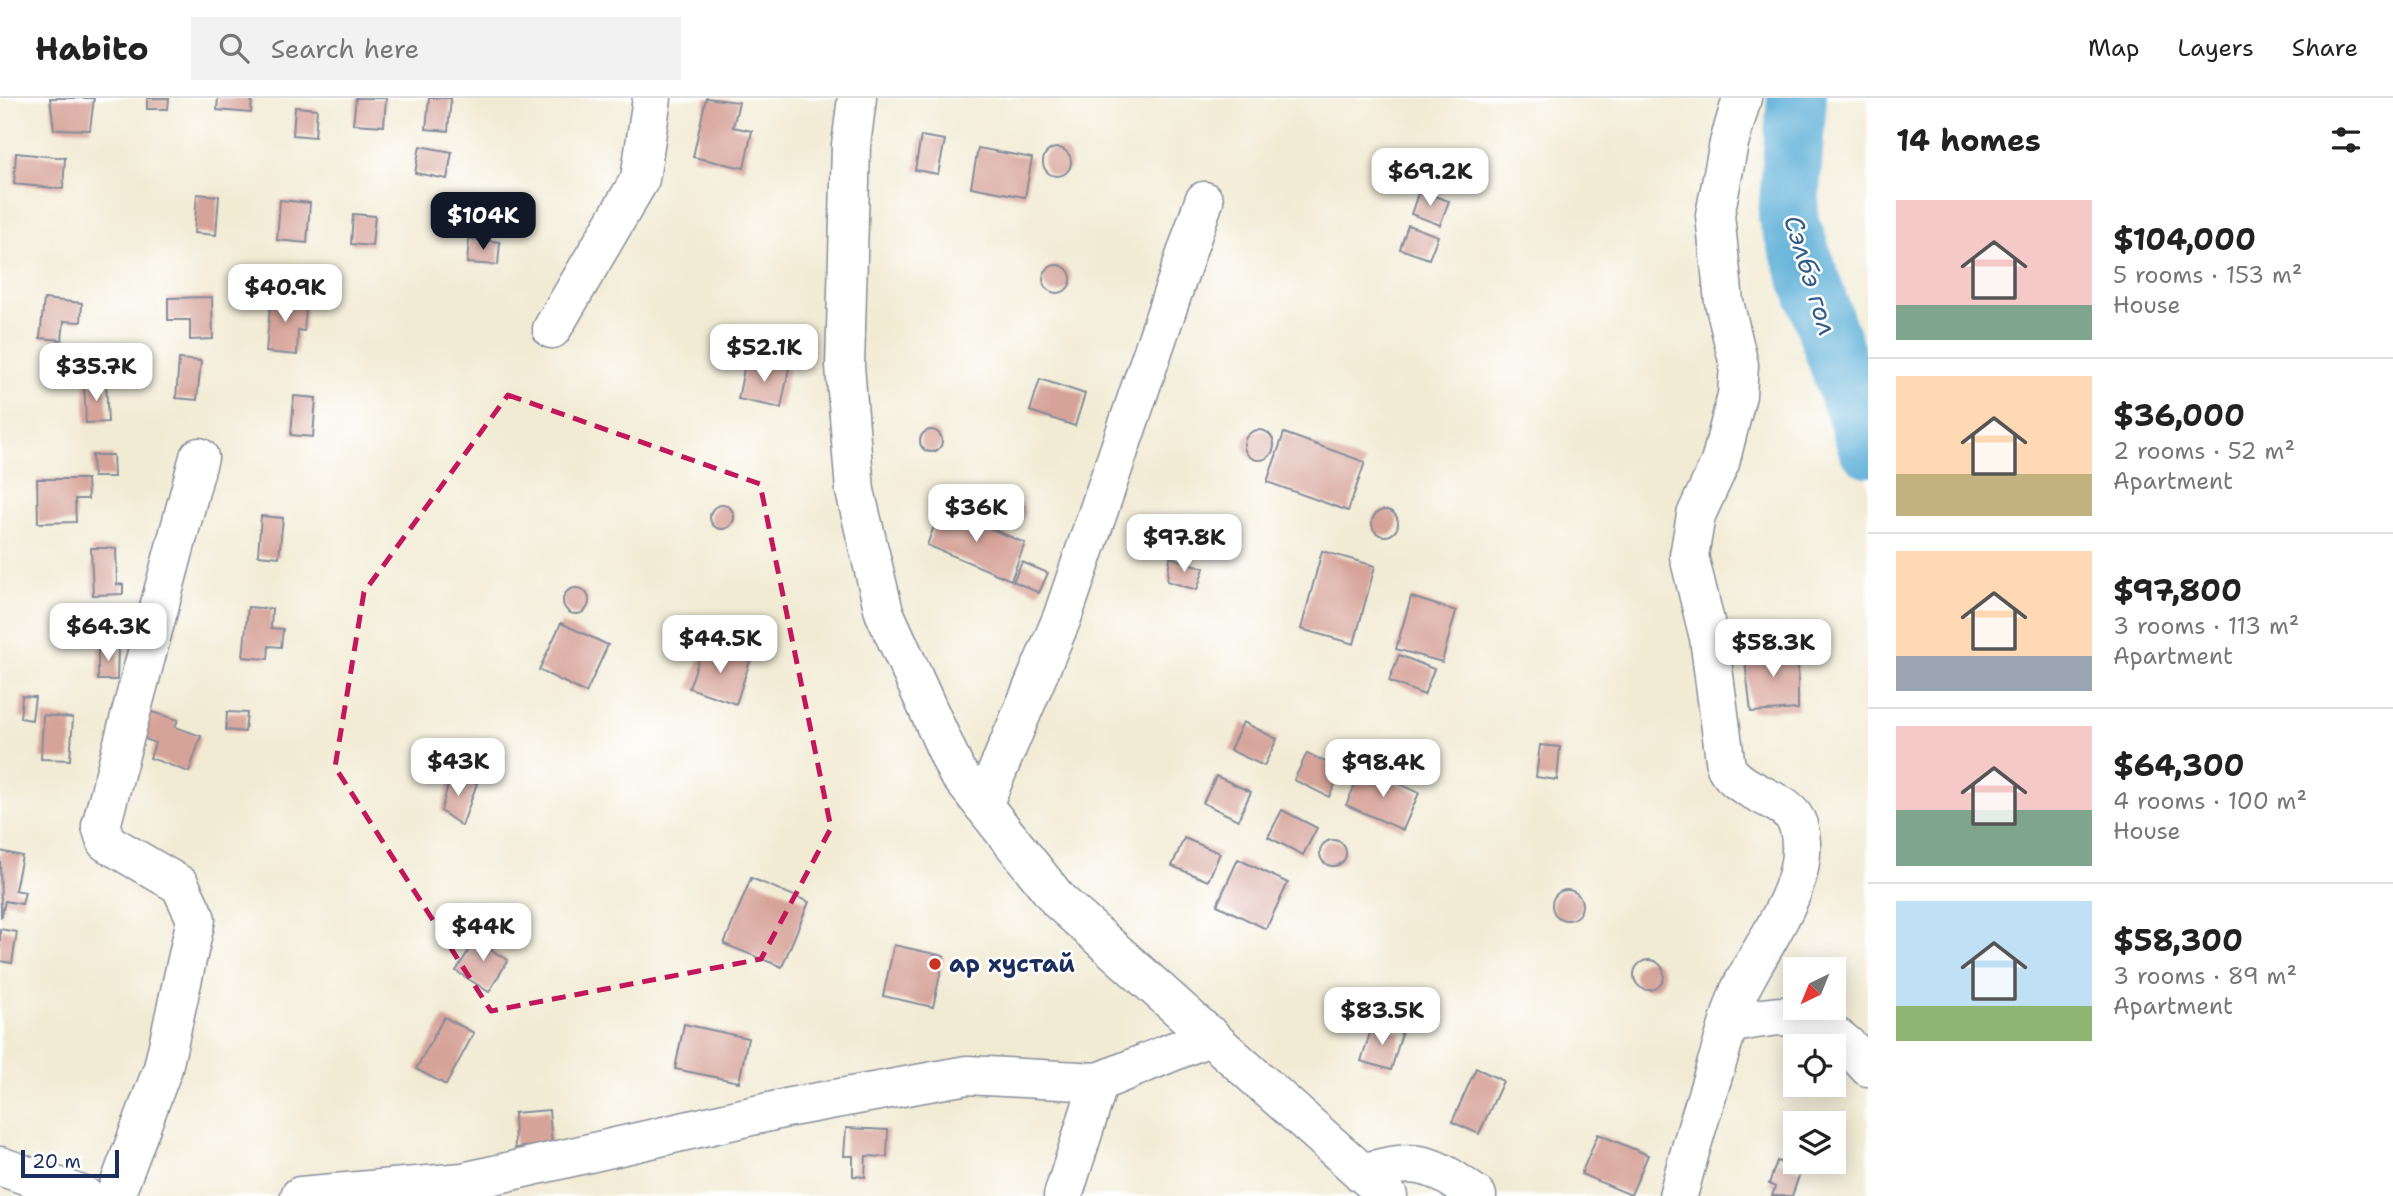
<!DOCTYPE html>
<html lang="en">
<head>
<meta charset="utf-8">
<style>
	body { margin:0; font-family:"Shantell Sans",sans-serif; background:#f2f2f2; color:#222; height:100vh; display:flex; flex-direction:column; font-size:26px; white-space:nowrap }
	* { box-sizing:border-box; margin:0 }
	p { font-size:23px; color:#767676 }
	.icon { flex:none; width:38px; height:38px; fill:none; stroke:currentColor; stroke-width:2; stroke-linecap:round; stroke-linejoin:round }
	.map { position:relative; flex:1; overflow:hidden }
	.side { display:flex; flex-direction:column; background:#fff; width:525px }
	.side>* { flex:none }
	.needle { width:46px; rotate:223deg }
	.tools { position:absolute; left:1783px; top:859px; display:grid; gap:14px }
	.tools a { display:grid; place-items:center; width:63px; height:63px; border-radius:0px; background:#fff; box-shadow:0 4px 18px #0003; font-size:35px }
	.scale { position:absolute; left:21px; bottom:18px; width:98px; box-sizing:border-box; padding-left:7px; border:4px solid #1b2f5e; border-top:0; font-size:19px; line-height:24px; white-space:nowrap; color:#1b2f5e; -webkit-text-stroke:5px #fff; paint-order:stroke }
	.price { position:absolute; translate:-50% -60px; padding:0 16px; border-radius:14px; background:#fff; color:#222; font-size:23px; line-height:46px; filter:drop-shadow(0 2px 4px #0008) }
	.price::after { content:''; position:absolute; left:50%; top:42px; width:21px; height:16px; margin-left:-10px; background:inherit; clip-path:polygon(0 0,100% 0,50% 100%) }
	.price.current { background:#111827; color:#fff }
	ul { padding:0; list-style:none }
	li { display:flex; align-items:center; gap:21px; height:175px; padding:0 28px }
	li+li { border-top:2px solid #e0e0e0 }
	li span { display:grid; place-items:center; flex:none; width:196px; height:140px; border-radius:0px; color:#555 }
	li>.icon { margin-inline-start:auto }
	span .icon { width:84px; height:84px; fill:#fffc; stroke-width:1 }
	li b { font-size:30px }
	h2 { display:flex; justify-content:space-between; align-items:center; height:84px; padding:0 28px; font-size:30px }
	header { display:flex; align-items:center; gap:42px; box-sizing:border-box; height:98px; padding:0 35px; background:#fff; border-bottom:2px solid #e0e0e0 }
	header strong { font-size:33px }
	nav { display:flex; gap:38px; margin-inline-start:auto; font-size:24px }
	.search { width:490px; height:63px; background:#f2f2f2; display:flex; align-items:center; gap:18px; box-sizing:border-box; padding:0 24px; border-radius:0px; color:#767676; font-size:26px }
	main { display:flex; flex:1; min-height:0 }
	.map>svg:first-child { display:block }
</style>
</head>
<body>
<header>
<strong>Habito</strong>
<div class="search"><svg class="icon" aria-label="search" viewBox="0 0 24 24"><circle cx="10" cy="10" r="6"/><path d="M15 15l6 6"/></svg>Search here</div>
<nav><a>Map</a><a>Layers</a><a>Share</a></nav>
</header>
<main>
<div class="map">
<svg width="1868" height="1098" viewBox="0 0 1868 1098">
	<rect width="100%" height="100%" fill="#fff"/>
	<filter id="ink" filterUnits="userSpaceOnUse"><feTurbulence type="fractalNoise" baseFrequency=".0143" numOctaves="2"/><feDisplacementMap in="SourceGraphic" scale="14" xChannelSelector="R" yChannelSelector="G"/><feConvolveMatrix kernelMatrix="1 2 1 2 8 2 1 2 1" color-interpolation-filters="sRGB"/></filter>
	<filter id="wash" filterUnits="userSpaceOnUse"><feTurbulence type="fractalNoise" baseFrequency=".00686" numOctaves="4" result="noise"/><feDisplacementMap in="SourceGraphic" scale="28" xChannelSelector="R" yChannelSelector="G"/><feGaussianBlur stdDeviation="1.57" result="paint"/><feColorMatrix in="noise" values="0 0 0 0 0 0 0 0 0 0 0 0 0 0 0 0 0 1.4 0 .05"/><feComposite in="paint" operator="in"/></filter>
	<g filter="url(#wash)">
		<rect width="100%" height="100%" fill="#f2ebd4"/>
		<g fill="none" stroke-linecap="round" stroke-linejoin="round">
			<path stroke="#5cafd7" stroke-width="60" d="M1797,0L1788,119L1868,349"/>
		</g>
		<g id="blocks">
			<path fill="#d6a398" d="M50,0H94L90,32L54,31Z
				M147,0H169L168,11H147Z
				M218,0H252L251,15L217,12Z
				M356,0H386L384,28L353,26Z
				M429,0H451L448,33L426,31Z
				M706,0L739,4L733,29L752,33L744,70L693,59Z
				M295,9L317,11L315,39L293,37Z
				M921,38L945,42L938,76L915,72Z
				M420,48L452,54L447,81L415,75Z
				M1043 64a14 14 0 1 1 28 0a14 14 0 1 1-28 0Z
				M978,50L1032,60L1025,99L971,89Z
				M16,55L65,60L63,91L14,86Z
				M1419,93L1449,103L1440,127L1411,116Z
				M197,96L219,98L216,137L194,135Z
				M280,102L310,105L307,145L277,142Z
				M353,116L375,118L372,148L351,146Z
				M1408,127L1438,138L1429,161L1400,151Z
				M469,141L500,144L498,167L467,165Z
				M1043 181a14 14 0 1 1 28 0a14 14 0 1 1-28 0Z
				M271,198L307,201L304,233L298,232L297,257L266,254Z
				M212,199L213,241L190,242V222H168V200Z
				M44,201L82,205L81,224L64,223L62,242L40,240Z
				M179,261L201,263L197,302L176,300Z
				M746,261L789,270L781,310L738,301Z
				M1040,281L1085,296L1075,328L1030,313Z
				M106,285L108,324L86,325L84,286Z
				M294,298L316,300L313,339L291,337Z
				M920 343a11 11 0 1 1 22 0a11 11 0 1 1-22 0Z
				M1244 347a15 15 0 1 1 30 0a15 15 0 1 1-30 0Z
				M1284,335L1365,364L1348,413L1267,384Z
				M92,357H113L114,379H93Z
				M37,381H87L88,401H75L76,424L38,425Z
				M999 414a13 13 0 1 1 26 0a13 13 0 1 1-26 0Z
				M710 419a12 12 0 1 1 24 0a12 12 0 1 1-24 0Z
				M941,410L1025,445L1011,482L927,447Z
				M1372 425a13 13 0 1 1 26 0a13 13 0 1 1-26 0Z
				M261,418L283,420L279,459L258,457Z
				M91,450H116L117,487L123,486V496L93,497Z
				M1322,453L1375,468L1354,546L1301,531Z
				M1170,459L1204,470L1197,492L1167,483Z
				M1022,464L1048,475L1039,495L1013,483Z
				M563 503a13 13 0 1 1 26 0a13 13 0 1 1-26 0Z
				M1411,499L1456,513L1442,564L1396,551Z
				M248,509L272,511L271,530L283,531L281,549L269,548L268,561L243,559Z
				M561,525L608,547L586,595L539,572Z
				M704,547L750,563L736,606L689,590Z
				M98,549H118L117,582H98Z
				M1798,549V611L1751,614L1744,554Z
				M1399,557L1434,571L1424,597L1389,583Z
				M22,598L35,599L32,622L20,620Z
				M152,614L178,622L175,629L201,638L189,674L150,660L155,645L143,640Z
				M227,614L247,615L245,634L226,632Z
				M43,617L73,620L70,662L41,661Z
				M1243,624L1277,641L1264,668L1230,652Z
				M1540,647L1560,649L1557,682L1536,679Z
				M1307,655L1342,672L1329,699L1294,682Z
				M1363,669L1419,695L1403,732L1346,707Z
				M451,676L477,685L462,728L441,713Z
				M1216,678L1251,694L1238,722L1203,705Z
				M1282,712L1317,730L1303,757L1268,739Z
				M1184,740L1220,755L1208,783L1172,768Z
				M1320 755a13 13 0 1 1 26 0a13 13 0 1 1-26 0Z
				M0,753L22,758L15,792L25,794L22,806L5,803L1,820Z
				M1238,761L1288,785L1266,831L1217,807Z
				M751,780L809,804L782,869L724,846Z
				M1552 807a15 15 0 1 1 30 0a15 15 0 1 1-30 0Z
				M0,831L17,834L12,865L0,863Z
				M481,833L497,843L491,852L508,862L489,894L456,873Z
				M894,847L944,858L933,909L883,898Z
				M1634 877a15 15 0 1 1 30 0a15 15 0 1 1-30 0Z
				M444,919L474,935L446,987L416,971Z
				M684,926L748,940L739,984L675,971Z
				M1373,926L1402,935L1391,972L1361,963Z
				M1476,970L1503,983L1479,1036L1452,1024Z
				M549,1012L552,1046L515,1050L514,1015Z
				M846,1030L888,1032L887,1059L866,1058L865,1079L853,1078V1058H844Z
				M1598,1036L1648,1057L1631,1097L1581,1076Z
				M1777,1063L1801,1072L1792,1098H1772L1775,1089L1769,1086Z"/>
		</g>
	</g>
	<g filter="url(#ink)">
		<use href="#blocks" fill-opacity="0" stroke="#868d99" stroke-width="2"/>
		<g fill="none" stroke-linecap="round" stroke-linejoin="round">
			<g stroke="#868d99" stroke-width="41">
				<path id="street" d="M552,231L640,81L652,0
					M983,707L1062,520L1204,103
					M1729,926C1747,923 1767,918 1785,918C1817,919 1849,946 1868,969
					M0,1068L84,1098
					M1362,1075C1419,1059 1430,1064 1477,1098
					M115,1098L163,970L196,821L180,787L106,744L101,728L199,359
					M300,1098L463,1084L791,1009L967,977L1099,984L1211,938
					M1063,1098L1099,984
					M1678,1098C1690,1050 1705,1003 1720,955C1726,935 1731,914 1739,894C1761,846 1815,784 1798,727C1790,700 1741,697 1726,669L1709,540L1689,458L1696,417L1720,365L1737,297L1739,267L1724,204L1715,117L1729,45L1742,0"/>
			</g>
			<g stroke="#868d99" stroke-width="41">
				<path id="secondary" d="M857,0L851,47L845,268L855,393L884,514L956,673L1059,803L1388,1098"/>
			</g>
			<use href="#street" stroke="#fff" stroke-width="38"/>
			<use href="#secondary" stroke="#fff" stroke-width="38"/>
		</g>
	</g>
	<path fill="none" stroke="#c2185b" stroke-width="5" stroke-dasharray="14 9" stroke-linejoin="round" d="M508,297L760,386L831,730L761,861L491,913L335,669L364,494Z"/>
	<circle fill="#c8321e" stroke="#fff" stroke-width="2.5" cx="935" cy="866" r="7"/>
	<g text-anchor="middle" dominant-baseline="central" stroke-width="5" stroke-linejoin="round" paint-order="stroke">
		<g font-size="24" font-weight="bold" fill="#1b2f5e" stroke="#fff" text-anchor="start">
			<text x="949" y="866">ар хустай</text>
		</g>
		<g font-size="26" font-style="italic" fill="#325c88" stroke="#fff">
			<text transform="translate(1811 177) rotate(73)">Сэлбэ гол</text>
		</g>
	</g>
</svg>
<div class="tools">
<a><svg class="needle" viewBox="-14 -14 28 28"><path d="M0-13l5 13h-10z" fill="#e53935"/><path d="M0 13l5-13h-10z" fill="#767676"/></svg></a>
<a><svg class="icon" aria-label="locate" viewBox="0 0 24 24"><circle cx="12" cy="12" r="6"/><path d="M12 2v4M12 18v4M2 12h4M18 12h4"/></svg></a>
<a><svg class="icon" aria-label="layers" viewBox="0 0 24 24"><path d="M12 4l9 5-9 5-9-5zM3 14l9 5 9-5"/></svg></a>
</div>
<div class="scale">20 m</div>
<b class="price" style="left:1430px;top:110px">$69.2K</b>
<b class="price current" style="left:483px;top:154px">$104K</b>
<b class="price" style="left:285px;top:226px">$40.9K</b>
<b class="price" style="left:764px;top:286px">$52.1K</b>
<b class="price" style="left:96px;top:305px">$35.7K</b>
<b class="price" style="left:976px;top:446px">$36K</b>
<b class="price" style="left:1184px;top:476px">$97.8K</b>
<b class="price" style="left:108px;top:565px">$64.3K</b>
<b class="price" style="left:720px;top:577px">$44.5K</b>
<b class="price" style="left:1773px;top:581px">$58.3K</b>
<b class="price" style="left:458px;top:700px">$43K</b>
<b class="price" style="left:1383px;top:701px">$98.4K</b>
<b class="price" style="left:483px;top:865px">$44K</b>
<b class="price" style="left:1382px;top:949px">$83.5K</b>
</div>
<section class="side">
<h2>14 homes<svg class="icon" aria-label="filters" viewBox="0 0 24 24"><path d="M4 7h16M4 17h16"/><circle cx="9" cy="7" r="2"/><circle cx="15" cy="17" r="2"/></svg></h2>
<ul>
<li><span style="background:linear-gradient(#f6c9c9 75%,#7fa58c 0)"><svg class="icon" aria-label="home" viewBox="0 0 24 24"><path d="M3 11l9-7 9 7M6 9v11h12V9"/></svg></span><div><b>$104,000</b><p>5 rooms · 153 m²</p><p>House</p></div></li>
<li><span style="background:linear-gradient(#ffd9b3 70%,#c2b280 0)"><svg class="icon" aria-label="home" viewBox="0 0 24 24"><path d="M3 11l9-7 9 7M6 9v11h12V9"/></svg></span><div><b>$36,000</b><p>2 rooms · 52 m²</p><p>Apartment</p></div></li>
<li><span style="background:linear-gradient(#ffd9b3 75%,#9aa5b1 0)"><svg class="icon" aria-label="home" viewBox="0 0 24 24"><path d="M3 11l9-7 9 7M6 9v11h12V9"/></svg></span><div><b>$97,800</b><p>3 rooms · 113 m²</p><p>Apartment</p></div></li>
<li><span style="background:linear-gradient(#f6c9c9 60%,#7fa58c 0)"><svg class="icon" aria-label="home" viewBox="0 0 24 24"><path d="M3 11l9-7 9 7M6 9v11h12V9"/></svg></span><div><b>$64,300</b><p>4 rooms · 100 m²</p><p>House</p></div></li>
<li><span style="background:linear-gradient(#bfe0f5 75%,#8fb573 0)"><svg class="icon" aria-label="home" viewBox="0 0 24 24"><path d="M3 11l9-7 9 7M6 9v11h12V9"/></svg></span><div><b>$58,300</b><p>3 rooms · 89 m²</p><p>Apartment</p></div></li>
</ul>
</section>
</main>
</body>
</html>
